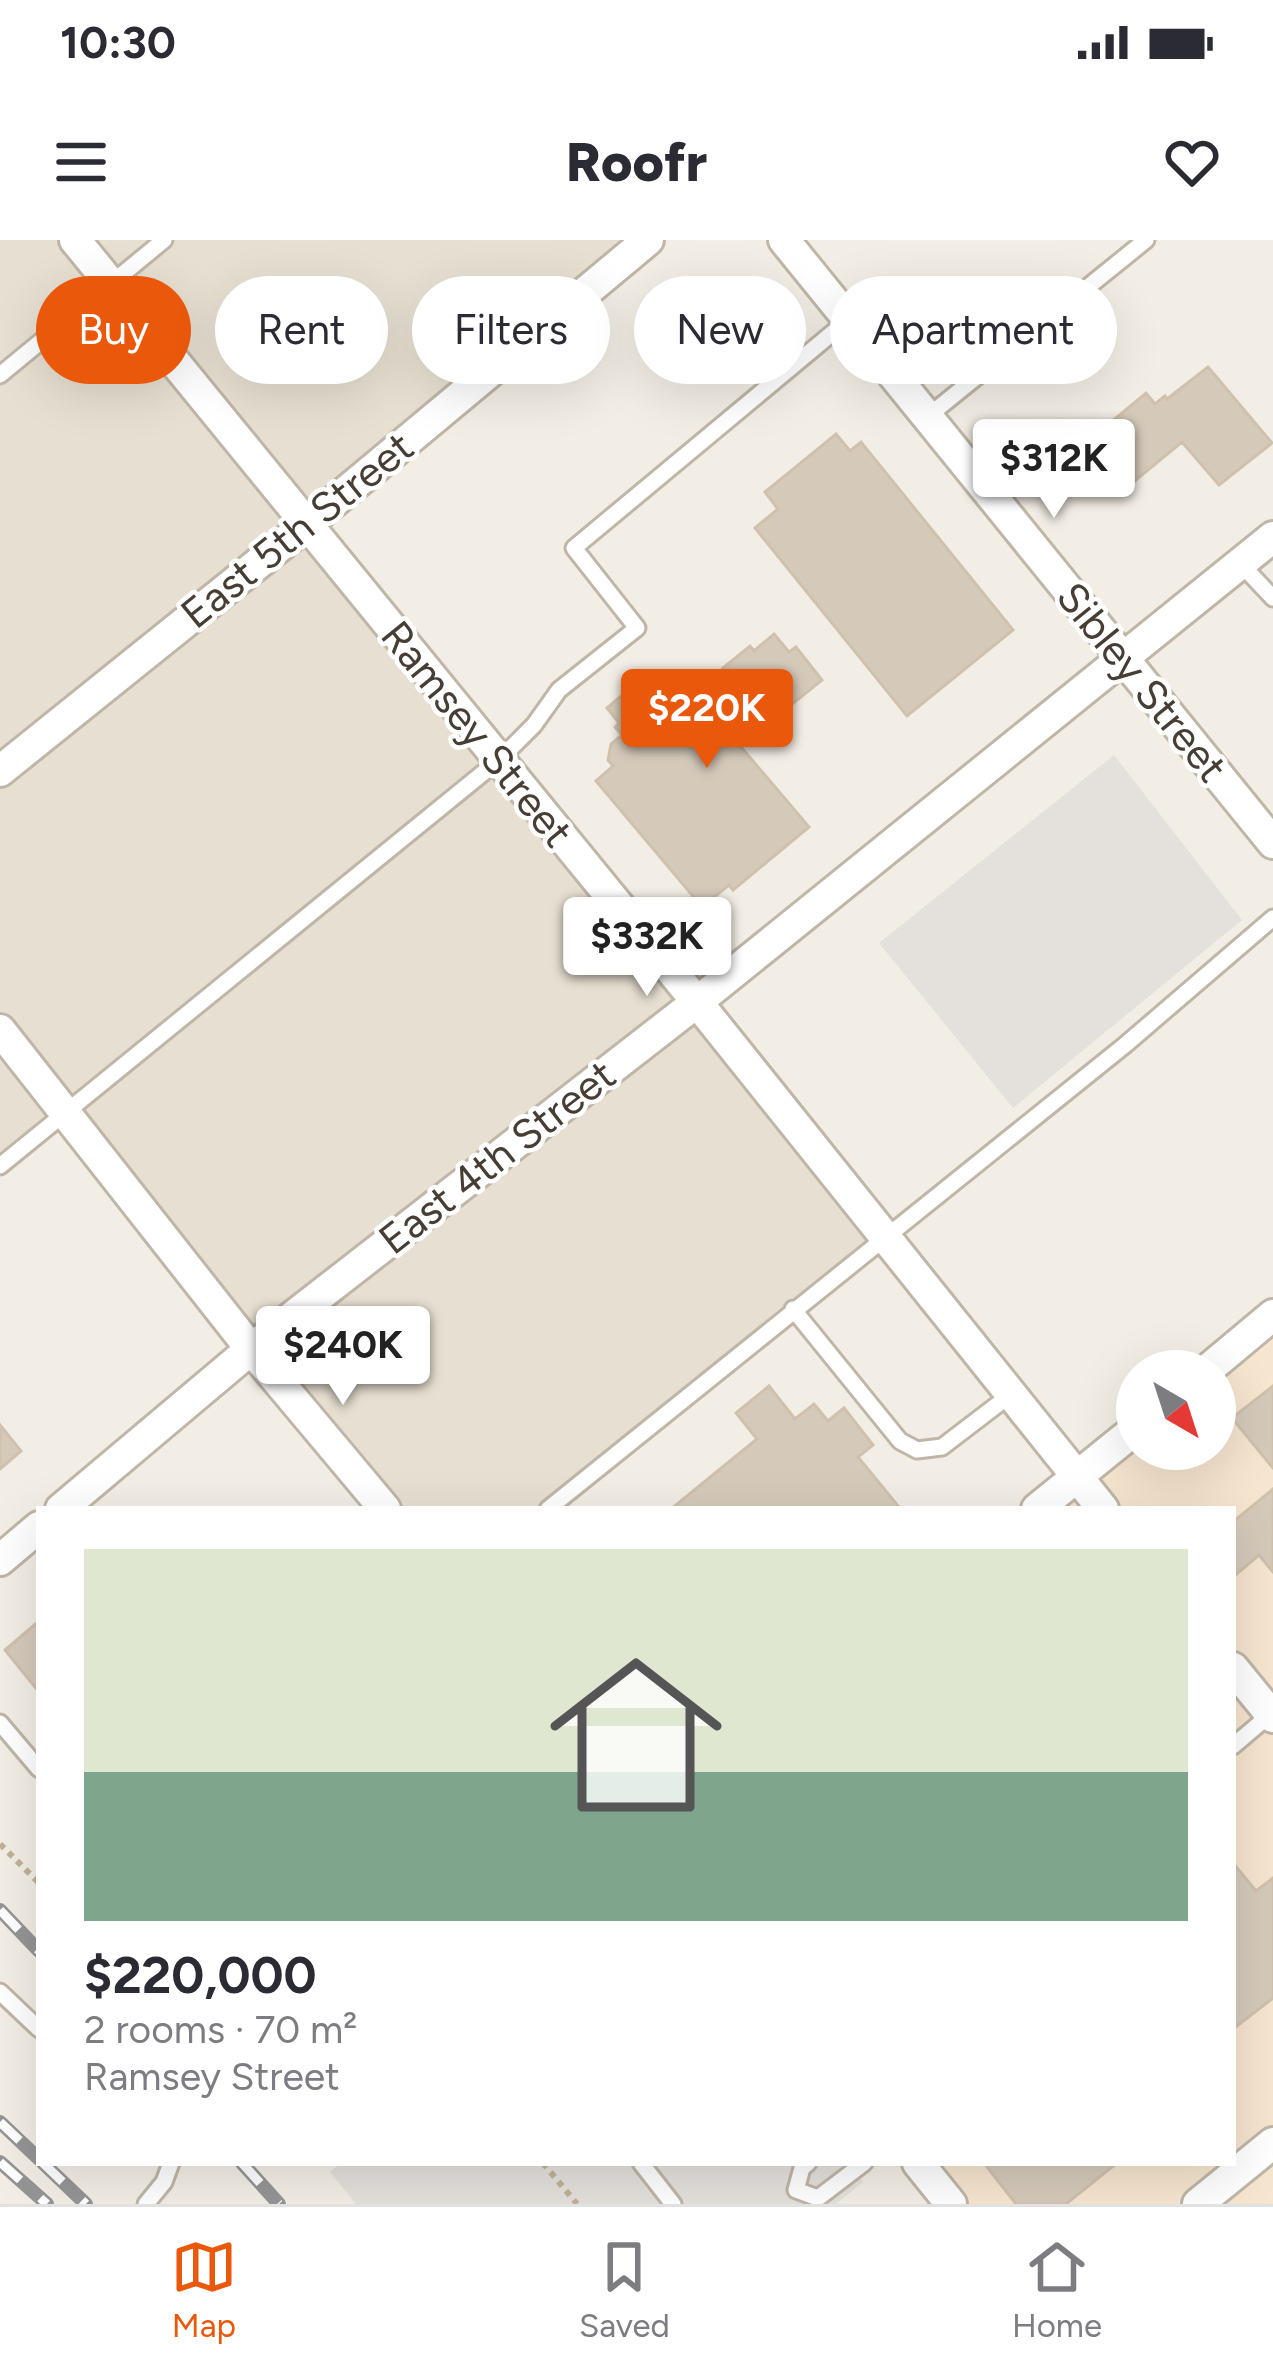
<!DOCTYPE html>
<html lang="en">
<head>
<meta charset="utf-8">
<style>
	body { margin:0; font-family:Figtree,sans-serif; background:#f7f7f7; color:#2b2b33; height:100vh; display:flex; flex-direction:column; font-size:45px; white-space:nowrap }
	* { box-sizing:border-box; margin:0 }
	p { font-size:39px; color:#7c7c81 }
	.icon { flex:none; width:66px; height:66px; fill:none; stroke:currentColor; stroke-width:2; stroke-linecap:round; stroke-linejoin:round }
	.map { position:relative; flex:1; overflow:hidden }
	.sheet { position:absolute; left:36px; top:1266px; width:1200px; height:660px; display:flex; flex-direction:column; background:#fff; border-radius:0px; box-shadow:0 12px 48px #0002 }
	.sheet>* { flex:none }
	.banner { position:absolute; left:36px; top:36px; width:1203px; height:108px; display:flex; gap:24px }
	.needle { width:78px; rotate:141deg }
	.controls { position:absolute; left:1116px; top:1110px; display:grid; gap:24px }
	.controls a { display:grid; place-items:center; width:120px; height:120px; border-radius:50%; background:#fff; box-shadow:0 12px 48px #0002; font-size:60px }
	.price { position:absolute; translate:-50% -102px; padding:0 27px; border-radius:12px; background:#fff; color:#222; font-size:39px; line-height:78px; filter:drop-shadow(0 3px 6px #0008) }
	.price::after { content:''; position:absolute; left:50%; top:72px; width:36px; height:27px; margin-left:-18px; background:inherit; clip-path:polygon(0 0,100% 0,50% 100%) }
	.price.active { background:#ea580c; color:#fff }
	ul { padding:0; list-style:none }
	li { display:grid; align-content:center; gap:24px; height:636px; padding:0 48px }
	li span { display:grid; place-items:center; height:372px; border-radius:0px; color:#555 }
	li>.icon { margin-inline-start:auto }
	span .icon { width:216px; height:216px; fill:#fffc; stroke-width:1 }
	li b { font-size:51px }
	.chip { padding:0 42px; border-radius:54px; background:#fff; box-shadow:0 12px 48px #0002; font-size:42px; line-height:108px }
	.chip.active { background:#ea580c; color:#fff }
	.status { display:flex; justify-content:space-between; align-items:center; height:84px; padding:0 60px; background:#fff; direction:ltr }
	.status svg { height:33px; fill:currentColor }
	header { display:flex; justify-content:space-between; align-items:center; height:156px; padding:0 48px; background:#fff; font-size:54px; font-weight:800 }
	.tabs { display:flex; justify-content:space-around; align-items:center; height:168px; border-top:3px solid #e1e1e2; background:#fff; font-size:33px; color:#7c7c81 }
	.tabs a { display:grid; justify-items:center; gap:6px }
	.tabs .active { color:#ea580c }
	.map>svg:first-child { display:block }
</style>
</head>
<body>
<div class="status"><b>10:30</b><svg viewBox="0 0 49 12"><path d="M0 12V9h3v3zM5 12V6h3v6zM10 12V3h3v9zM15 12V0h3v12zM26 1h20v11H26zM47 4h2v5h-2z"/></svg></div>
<header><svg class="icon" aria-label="menu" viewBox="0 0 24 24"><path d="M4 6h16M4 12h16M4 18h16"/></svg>Roofr<svg class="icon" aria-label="heart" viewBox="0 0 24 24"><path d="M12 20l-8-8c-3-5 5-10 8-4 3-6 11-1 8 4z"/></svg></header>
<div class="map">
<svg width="1273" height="1964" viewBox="0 0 1273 1964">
	<rect width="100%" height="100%" fill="#f3eee5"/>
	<path fill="#e7e0d2" d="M0,0H648L307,285L886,998L548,1269H385L65,873L0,926Z"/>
	<path fill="#f6e5cf" d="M1273,1075V1964H951L918,1923H1233V1269H1037L1137,1188V1209H1215V1131Z"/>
	<path fill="#e4e1dd" d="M1114,515L1242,680L1013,868L879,703Z
		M341,1923H848L863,1942L836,1964H356L330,1932Z"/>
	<path fill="#d5caba" stroke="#d0c1ad" stroke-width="3" d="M1208,127L1272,203L1219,245L1182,202L1131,244L1092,198L1146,153L1155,164L1165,156L1167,159Z
		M836,194L850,211L861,202L1013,390L907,476L755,288L778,269L765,252Z
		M774,394L789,412L796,407L822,440L745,502L721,472L697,490L696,504L704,515L730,494L809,587L733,650L729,645L702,667L596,541L613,526L608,520L611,504L622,495L615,487L619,483L607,468L646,435L656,447L670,435L696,467L712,454L709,450L728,434L723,428L750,406L754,411Z
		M769,1146L795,1179L814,1164L828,1181L844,1168L873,1205L858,1217L899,1267L671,1269L757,1199L736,1173Z
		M1273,1146V1228L1232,1178Z
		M0,1185L21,1211L0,1229Z
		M1273,1249V1332L1259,1315L1233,1337V1282Z
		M39,1381V1452L5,1410Z
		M1233,1623L1256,1651L1273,1638V1758L1233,1789Z
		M984,1923H1117L1066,1964H1016Z"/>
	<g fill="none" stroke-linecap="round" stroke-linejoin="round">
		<g stroke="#bfb6a7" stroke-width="21">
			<path id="lane" d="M0,135L164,0
				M927,177L1146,0
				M1241,324L1273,358
				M0,926L499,520L534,485L559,450L637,388L574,308L848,80
				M793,1069L900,1201L917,1210L942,1207L1010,1155
				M548,1269L1125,805L1273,678
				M0,1483L39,1529
				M1233,1506L1272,1473
				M0,1752L39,1789
				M641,1923L673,1964
				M808,1923L802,1928L796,1950L818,1958L864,1923
				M146,1964L164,1942L171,1923"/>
		</g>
		<g stroke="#bfb6a7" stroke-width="36">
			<path id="street" d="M75,0L697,762L1103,1269
				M784,0L1273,603
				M0,531L306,285L648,0
				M0,790L251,1109L385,1269
				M1206,1131L1273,1075
				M61,1269L251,1109L697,762L1273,297
				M1037,1269L1137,1188
				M0,1320L39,1287
				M1233,1428L1273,1477
				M918,1923L951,1964
				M1198,1964L1273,1903"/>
		</g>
		<path stroke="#c1b198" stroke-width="6" stroke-dasharray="6 6" stroke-linecap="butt" d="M0,1604L39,1643
			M543,1923L577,1964"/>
		<use href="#lane" stroke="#fff" stroke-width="15"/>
		<use href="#street" stroke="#fff" stroke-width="30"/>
		<g stroke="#959595" stroke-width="14">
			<path id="rail" d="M0,1670L39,1711
				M0,1882L39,1919
				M0,1922L47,1964
				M43,1923L86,1964
				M242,1923L279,1964"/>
		</g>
		<use href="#rail" stroke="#fff" stroke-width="9" stroke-dasharray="27" stroke-linecap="butt"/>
	</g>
	<g text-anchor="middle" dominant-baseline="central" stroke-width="9" stroke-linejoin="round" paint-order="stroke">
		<g font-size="42" fill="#463e34" stroke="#fff">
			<text transform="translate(297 290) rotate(-39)">East 5th Street</text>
			<text transform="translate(1142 442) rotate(51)">Sibley Street</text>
			<text transform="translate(477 494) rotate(51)">Ramsey Street</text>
			<text transform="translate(497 917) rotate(-38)">East 4th Street</text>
		</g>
	</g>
</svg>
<div class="controls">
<a><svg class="needle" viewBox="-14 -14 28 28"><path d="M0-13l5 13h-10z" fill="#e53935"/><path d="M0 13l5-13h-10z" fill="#7c7c81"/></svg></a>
</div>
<b class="price" style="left:1054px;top:281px">$312K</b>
<b class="price active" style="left:707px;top:531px">$220K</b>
<b class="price" style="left:647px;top:759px">$332K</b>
<b class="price" style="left:343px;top:1168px">$240K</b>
<div class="banner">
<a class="chip active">Buy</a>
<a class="chip">Rent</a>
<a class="chip">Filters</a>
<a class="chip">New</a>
<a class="chip">Apartment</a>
</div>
<section class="sheet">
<ul>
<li><span style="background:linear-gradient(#dfe7d0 60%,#7fa58c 0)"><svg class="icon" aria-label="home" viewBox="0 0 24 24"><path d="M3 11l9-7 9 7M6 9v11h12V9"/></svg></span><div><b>$220,000</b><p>2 rooms · 70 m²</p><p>Ramsey Street</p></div></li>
</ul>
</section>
</div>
<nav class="tabs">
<a class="active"><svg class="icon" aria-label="map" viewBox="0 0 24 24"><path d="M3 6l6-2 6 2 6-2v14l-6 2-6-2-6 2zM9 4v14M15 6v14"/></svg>Map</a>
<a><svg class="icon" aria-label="saved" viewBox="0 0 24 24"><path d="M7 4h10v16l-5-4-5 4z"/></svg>Saved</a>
<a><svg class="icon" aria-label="home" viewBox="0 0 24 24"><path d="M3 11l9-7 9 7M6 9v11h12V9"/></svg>Home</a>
</nav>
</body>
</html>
